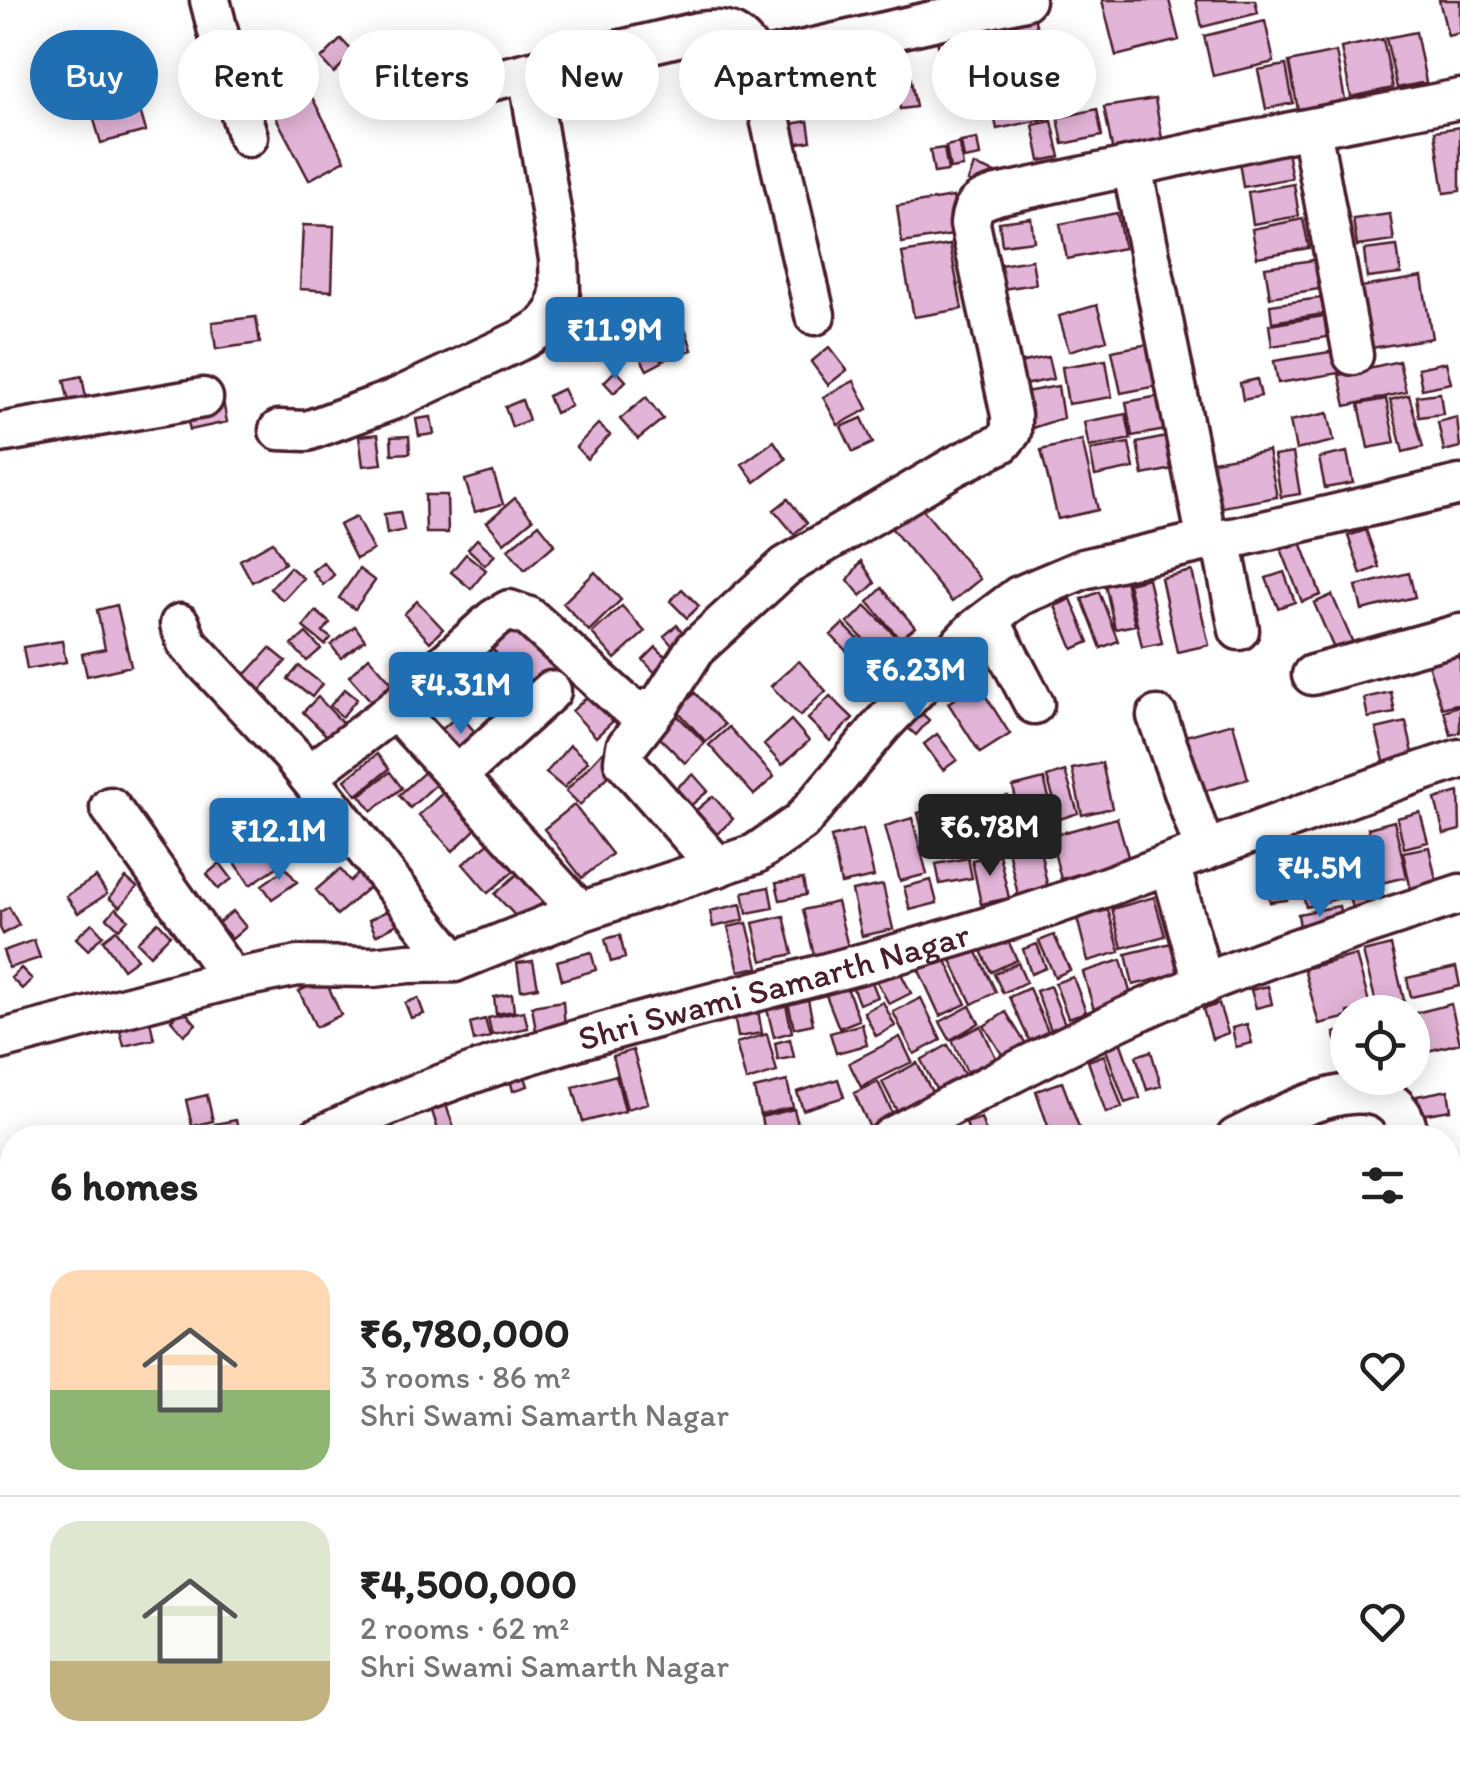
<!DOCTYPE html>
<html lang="en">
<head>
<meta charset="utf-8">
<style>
	body { margin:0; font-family:Itim,sans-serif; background:#f2f2f2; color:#222; height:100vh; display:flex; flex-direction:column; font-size:38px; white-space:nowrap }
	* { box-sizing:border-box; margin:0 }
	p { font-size:32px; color:#767676 }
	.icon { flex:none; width:55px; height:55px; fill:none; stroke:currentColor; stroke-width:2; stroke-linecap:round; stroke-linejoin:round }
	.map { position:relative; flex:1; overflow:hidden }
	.sheet { position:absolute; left:0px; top:1125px; width:1460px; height:642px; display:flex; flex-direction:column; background:#fff; border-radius:40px 40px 0 0; box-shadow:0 5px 25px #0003 }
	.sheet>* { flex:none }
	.top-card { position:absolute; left:30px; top:30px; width:1400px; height:90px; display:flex; gap:20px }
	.controls { position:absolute; left:1330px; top:995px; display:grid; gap:20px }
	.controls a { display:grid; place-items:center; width:100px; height:100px; border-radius:50%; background:#fff; box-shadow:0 5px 25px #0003; font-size:50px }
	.price { position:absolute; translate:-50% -85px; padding:0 22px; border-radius:10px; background:#1f6fb2; color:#fff; font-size:32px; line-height:65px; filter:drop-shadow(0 2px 5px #0008) }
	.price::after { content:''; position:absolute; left:50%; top:60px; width:30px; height:22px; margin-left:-15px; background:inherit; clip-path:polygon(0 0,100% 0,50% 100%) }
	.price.on { background:#222; color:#fff }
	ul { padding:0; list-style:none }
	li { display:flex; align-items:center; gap:30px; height:250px; padding:0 50px }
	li+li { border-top:2px solid #e0e0e0 }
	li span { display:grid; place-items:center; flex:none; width:280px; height:200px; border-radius:30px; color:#555 }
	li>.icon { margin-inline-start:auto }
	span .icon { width:120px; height:120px; fill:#fffc; stroke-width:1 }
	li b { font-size:42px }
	h2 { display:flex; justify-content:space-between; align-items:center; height:120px; padding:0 50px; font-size:42px }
	.pill { padding:0 35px; border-radius:45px; background:#fff; box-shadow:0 5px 25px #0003; font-size:35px; line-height:90px }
	.pill.on { background:#1f6fb2; color:#fff }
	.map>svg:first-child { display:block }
</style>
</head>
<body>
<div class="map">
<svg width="1460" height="1766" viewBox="0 0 1460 1766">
	<rect width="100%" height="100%" fill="#fff"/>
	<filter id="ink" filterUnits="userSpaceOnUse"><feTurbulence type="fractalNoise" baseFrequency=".01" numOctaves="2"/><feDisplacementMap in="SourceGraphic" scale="20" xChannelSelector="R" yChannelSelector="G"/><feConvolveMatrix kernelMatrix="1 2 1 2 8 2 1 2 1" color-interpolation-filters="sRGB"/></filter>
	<g filter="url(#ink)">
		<path fill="#e2b4d7" stroke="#4a1f2b" stroke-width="2.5" d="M1102,0H1169L1179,40L1116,56Z
			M1196,0H1255L1258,13L1202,27Z
			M1439,0H1460V33L1448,36Z
			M1033,11L1044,61L1022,66L1010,17Z
			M1000,19L1011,63L985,70L974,25Z
			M1265,21L1274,62L1213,76L1204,36Z
			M970,32L980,77L945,84L937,39Z
			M1416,32L1426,82L1397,88L1386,38Z
			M341,39L354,53L334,73L321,59Z
			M1383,39L1393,88L1351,97L1341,48Z
			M1336,52L1345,100L1298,110L1289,62Z
			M1286,65L1293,103L1266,109L1258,70Z
			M910,75L916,107L900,109L895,77Z
			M1034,77L1039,100L1054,96L1059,116L997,129L988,88Z
			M307,88L345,160L309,180L271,108Z
			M1155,99L1163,144L1113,153L1104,107Z
			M137,100L146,131L101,143L92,113Z
			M1097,109L1102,136L1063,144L1058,118Z
			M808,121L811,141L793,144L790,124Z
			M1052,121L1060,157L1040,161L1033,125Z
			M1460,127V191L1444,193L1435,131Z
			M977,139L980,156L964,159L961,142Z
			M959,143L963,167L950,169L946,146Z
			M1286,146L1292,178L1243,187L1238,155Z
			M944,148L948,171L934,173L930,150Z
			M974,165L998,174L992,190L968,181Z
			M1294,184L1299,216L1253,224L1248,192Z
			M953,197L959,234L902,243L897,206Z
			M1117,213L1124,248L1067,259L1060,224Z
			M1390,214L1394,241L1357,246L1353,219Z
			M1031,218L1034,241L1002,245L999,222Z
			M1303,219L1309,248L1257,257L1252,229Z
			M303,225L334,226L332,291L300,289Z
			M950,245L962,309L914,317L902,253Z
			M1397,246L1401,274L1367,278L1364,250Z
			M1321,259L1325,288L1270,297L1265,267Z
			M1032,260L1036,284L989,291L986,267Z
			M1422,277L1432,338L1353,351L1343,290Z
			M1321,298L1324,314L1272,322L1270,305Z
			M1097,305L1107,340L1069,351L1059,316Z
			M1324,316L1327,337L1272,346L1269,325Z
			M256,317L260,343L216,349L212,322Z
			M686,331L692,350L663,360L657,340Z
			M648,334L662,362L647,370L632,342Z
			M1149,344L1157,386L1121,393L1112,351Z
			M829,347L847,370L828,385L811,362Z
			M1336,351L1339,373L1278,383L1274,361Z
			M1048,357L1053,379L1014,387L1009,365Z
			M1106,360L1112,397L1068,404L1062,367Z
			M1399,361L1406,392L1346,406L1339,375Z
			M1446,362L1451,383L1422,389L1418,368Z
			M616,370L626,381L614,393L604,382Z
			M82,376L86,398L69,402L64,380Z
			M1257,379L1261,396L1243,400L1240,383Z
			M854,381L868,409L838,425L823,397Z
			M1058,386L1063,418L1026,430L1020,393Z
			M563,389L571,406L555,413L548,396Z
			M1440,393L1443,414L1419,417L1416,396Z
			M1409,395L1423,447L1403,452L1390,400Z
			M1160,396L1166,430L1132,436L1126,402Z
			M646,397L663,419L638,439L620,419Z
			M1386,399L1395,443L1368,448L1359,404Z
			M522,400L529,420L512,427L505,407Z
			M223,401L227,422L190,430L185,410Z
			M1328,413L1334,441L1296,450L1290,421Z
			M1126,414L1131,439L1089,447L1084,422Z
			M431,417L434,434L419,436L416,419Z
			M1457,417L1460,447L1444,451L1438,422Z
			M862,418L873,443L853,452L841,427Z
			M598,424L610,435L587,459L576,447Z
			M378,434L382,464L363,466L359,436Z
			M409,436L410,453L392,454L391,437Z
			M1166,437L1173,469L1143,475L1137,443Z
			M1082,440L1098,510L1058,519L1041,450Z
			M774,441L786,459L755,482L742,464Z
			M1129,443L1134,468L1095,476L1090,450Z
			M1268,451L1277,497L1206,510L1197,464Z
			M1347,452L1353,483L1325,488L1319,458Z
			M1293,453L1300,494L1281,497L1274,456Z
			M493,472L503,504L475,512L465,480Z
			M425,495H447L448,533H426Z
			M515,498L533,519L504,543L487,522Z
			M788,499L807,523L794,534L774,510Z
			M916,501L980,579L952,602L888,524Z
			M400,512L404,530L387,534L384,514Z
			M356,517L373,550L356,559L339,525Z
			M539,524L555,544L525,570L508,549Z
			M1366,530L1379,567L1361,574L1348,536Z
			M1298,534L1321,595L1302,602L1278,541Z
			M477,539L495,555L485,565L468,549Z
			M273,542L285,563L252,582L240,560Z
			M466,554L486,570L471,589L451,572Z
			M861,561L875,583L861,596L848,580Z
			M323,562L334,575L323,585L312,571Z
			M290,567L303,578L283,600L270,589Z
			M359,569L375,581L355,609L339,598Z
			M1192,571L1209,645L1177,652L1161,578Z
			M595,572L621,600L589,631L563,603Z
			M1284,572L1295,602L1278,608L1266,578Z
			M1409,573L1415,597L1362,610L1356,586Z
			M1148,578L1162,643L1142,647L1128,583Z
			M1125,580L1135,625L1115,629L1105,584Z
			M882,588L915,627L900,639L868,602Z
			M682,589L699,606L687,618L670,601Z
			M1099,592L1118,641L1101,648L1082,599Z
			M1332,595L1353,643L1335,651L1314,603Z
			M1071,599L1089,642L1073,649L1055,606Z
			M417,601L443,629L430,642L404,614Z
			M117,605L131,666L87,676L82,654L105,649L97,610Z
			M622,606L645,632L615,659L592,633Z
			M866,606L897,637L879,655L848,623Z
			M316,611L330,623L323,632L331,638L325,645L303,627Z
			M508,618L563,672L539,696L485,642Z
			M843,624L877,658L865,670L831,635Z
			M677,625L694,647L682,657L664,636Z
			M355,626L365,640L341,658L331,645Z
			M306,633L321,649L307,661L292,645Z
			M62,641L66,662L27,669L23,647Z
			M656,647L680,671L666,684L643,660Z
			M270,648L286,661L255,696L239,682Z
			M484,650L534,698L515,718L465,670Z
			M1460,650V703L1442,708L1427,661Z
			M369,657L398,690L378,709L349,676Z
			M799,661L826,691L800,716L771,686Z
			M299,666L322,684L312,697L288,679Z
			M978,684L1010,734L980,753L948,703Z
			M600,685L624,711L596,737L572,711Z
			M345,689L357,699L342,717L330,706Z
			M1391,692L1395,713L1368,718L1364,698Z
			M695,693L725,725L706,742L677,710Z
			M830,696L853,718L830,741L808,719Z
			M318,697L349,730L335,744L303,712Z
			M1460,705V732L1451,735L1444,711Z
			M916,708L929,720L916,735L902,723Z
			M674,712L705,743L685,763L654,732Z
			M459,714L483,741L463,760L438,733Z
			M791,720L809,741L782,765L764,745Z
			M1406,722L1416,766L1387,773L1376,729Z
			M1233,723L1248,779L1190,795L1174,739Z
			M729,727L774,777L754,795L709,745Z
			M937,734L957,760L943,770L924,744Z
			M570,745L588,761L564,788L546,773Z
			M606,748L621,762L580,805L566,791Z
			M377,754L389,769L357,795L345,780Z
			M1102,763L1112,808L1082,815L1072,769Z
			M430,767L441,780L410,808L399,795Z
			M1065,771L1078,813L1060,819L1047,777Z
			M390,772L402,788L372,811L360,795Z
			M693,774L708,791L689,807L674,790Z
			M1044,779L1055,820L1023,828L1013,787Z
			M448,788L481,824L453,851L419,815Z
			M1459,792L1460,830L1444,834L1435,799Z
			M713,796L733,819L714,837L693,813Z
			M1008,796L1017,834L984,842L975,803Z
			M953,804L962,845L928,853L918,813Z
			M574,805L612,854L582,878L544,829Z
			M1420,812L1428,842L1404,848L1397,818Z
			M912,818L927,874L900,881L885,826Z
			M1117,818L1129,860L1061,879L1050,836Z
			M255,819L283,863L250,885L221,841Z
			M1394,821L1407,877L1381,883L1368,828Z
			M863,829L874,877L841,884L831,837Z
			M497,836L521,865L488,893L463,864Z
			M1326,843L1340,898L1306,907L1292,852Z
			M1039,844L1048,889L1018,895L1008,850Z
			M1429,847L1440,899L1414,905L1403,852Z
			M999,854L1009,898L981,904L972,860Z
			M1280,856L1287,900L1270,902L1263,858Z
			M968,858L972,878L940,884L936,864Z
			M220,863L232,879L218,889L207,874Z
			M526,866L552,894L521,922L495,894Z
			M286,868L297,882L272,899L262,885Z
			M340,869L350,881L362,870L373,884L337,915L316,890Z
			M1375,873L1386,916L1356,924L1345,881Z
			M96,877L107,894L78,913L66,896Z
			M126,878L137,887L120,907L109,898Z
			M803,879L806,895L780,900L776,883Z
			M931,880L937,903L910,910L904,887Z
			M883,885L893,929L862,936L852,891Z
			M769,887L773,908L747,913L743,892Z
			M1154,897L1165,936L1122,948L1112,909Z
			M837,902L849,951L815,959L803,910Z
			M741,904L744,920L713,927L710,911Z
			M1339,906L1343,926L1301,934L1298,914Z
			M9,907L19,925L3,934L0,928V912Z
			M116,908L128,919L119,929L107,918Z
			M389,910L397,924L376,935L369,920Z
			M1108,910L1120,952L1088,961L1077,918Z
			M233,911L246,927L232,939L218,923Z
			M784,916L793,954L762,961L753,923Z
			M158,922L170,935L150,955L137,942Z
			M92,923L103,935L88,950L76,938Z
			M747,923L758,967L739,971L728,927Z
			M116,930L137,959L123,969L103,940Z
			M1004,932L1017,960L991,972L978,944Z
			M620,935L625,958L611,962L605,939Z
			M1054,935L1070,970L1055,977L1039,941Z
			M34,940L40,958L9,968L3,951Z
			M1171,943L1178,974L1133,985L1126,954Z
			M1037,944L1046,968L1031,974L1023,949Z
			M1391,945L1404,1000L1377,1007L1363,952Z
			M974,946L996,992L972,1004L950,958Z
			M591,952L596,970L562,980L557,961Z
			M943,954L966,1004L940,1016L917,966Z
			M1356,955L1371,1010L1348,1012V1017L1319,1024L1304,969Z
			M894,960L911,993L889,1004L872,972Z
			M1121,960L1132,999L1094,1010L1083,972Z
			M533,961L538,987L521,990L517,963Z
			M1018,963L1026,982L1003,993L994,974Z
			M1456,967L1460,986L1411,997L1407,978Z
			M21,968L32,979L22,989L11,978Z
			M867,970L878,997L859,1004L849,978Z
			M1073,977L1086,1012L1068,1018L1055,983Z
			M325,979L341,1015L316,1027L299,991Z
			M845,982L859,1020L839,1028L824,990Z
			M1050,986L1065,1024L1051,1030L1036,991Z
			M1268,986L1272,1004L1256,1008L1251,990Z
			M1029,988L1050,1036L1031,1044L1009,997Z
			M806,989L813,1024L794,1028L786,994Z
			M512,994L514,1011L496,1014L494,997Z
			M784,996L792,1032L774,1037L765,1001Z
			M418,998L424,1014L411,1018L405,1003Z
			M921,998L941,1040L914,1054L893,1012Z
			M563,1001L565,1027L536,1031L532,1006Z
			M883,1002L895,1026L876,1036L864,1012Z
			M1219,1004L1228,1033L1212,1039L1203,1009Z
			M1451,1004L1460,1043L1412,1055V1014Z
			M757,1005L762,1033L738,1037L733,1009Z
			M970,1006L979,1023L950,1040L940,1022Z
			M183,1009L196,1024L184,1035L171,1020Z
			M524,1011L528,1028L492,1035L488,1018Z
			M1006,1012L1030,1051L1008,1064L984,1026Z
			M485,1019L490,1037L474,1041L470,1023Z
			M150,1021L154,1039L124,1046L119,1027Z
			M862,1024L867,1045L836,1053L830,1033Z
			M1247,1024L1252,1043L1236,1047L1232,1028Z
			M981,1026L996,1058L967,1072L952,1040Z
			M1348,1029V1076L1334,1033Z
			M767,1034L777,1072L746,1081L736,1043Z
			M900,1037L912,1062L861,1087L849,1063Z
			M790,1039L794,1057L778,1060L775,1043Z
			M1120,1041L1140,1098L1125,1103L1105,1047Z
			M948,1045L965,1076L937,1091L921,1060Z
			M633,1050L648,1103L627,1109L613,1056Z
			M1151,1051L1161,1086L1147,1090L1136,1056Z
			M1104,1055L1122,1107L1106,1113L1088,1061Z
			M917,1063L934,1096L899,1115L882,1082Z
			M522,1068L528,1086L513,1091L508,1072Z
			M616,1075L625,1111L583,1122L573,1087Z
			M838,1079L844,1097L803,1110L797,1092Z
			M787,1081L793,1107L760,1115L754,1089Z
			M878,1082L894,1116L870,1128L854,1093Z
			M1062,1082L1080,1130L1059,1138H1052L1036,1091Z
			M1448,1090L1451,1110L1420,1115L1417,1096Z
			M207,1095L213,1121L192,1126L186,1100Z
			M444,1099L455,1131L440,1136L430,1105Z
			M794,1109L800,1133L781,1138H765L761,1117Z
			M981,1118L988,1138H971L966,1123Z
			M236,1120L239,1135L217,1138L215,1124Z
			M1455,1431L1460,1442V1475L1448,1480V1434Z
			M1460,1484V1529L1458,1530L1448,1505V1489Z
			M12,1720V1755H32L0,1763V1723Z
			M516,1755H535L540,1766H521Z
			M1054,1755H1083L1085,1766H1039L1037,1759Z
			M1118,1755H1162L1164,1763L1155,1766H1121Z
			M1267,1755H1285L1290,1766H1251L1250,1762Z
			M1307,1755H1347L1348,1757L1319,1766H1311Z
			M1373,1755H1393L1397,1766H1373L1369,1757Z"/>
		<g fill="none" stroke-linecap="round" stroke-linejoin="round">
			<g stroke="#4a1f2b" stroke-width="45">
				<g id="minor">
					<path d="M210,0L231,82L248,137"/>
					<path d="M757,61L1025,0"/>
					<path d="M431,95L698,32C730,27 740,34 757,61L815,315"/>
					<path d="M1311,129L1353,355"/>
					<path d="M1132,166L1207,541"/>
					<path d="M279,430L307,431L395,399L523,339L544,326L556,311L560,291L559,259L528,72"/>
					<path d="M0,433L203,398"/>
					<path d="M1221,539L1239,630"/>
					<path d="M989,619L1034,704"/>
					<path d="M180,624L187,643L291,754L454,962"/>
					<path d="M1312,675L1460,634"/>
					<path d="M660,704L626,747L624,761L718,867"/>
					<path d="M395,709L580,912"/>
					<path d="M1157,716L1205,851"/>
					<path d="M308,776L395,709L494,619L509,610L529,617L622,701L639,713L660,704L695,649L786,566L955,466L1002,443L1011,432V415L970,224C972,203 979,201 997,195L1291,132L1460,99"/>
					<path d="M457,776L551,691"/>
					<path d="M110,807L232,979"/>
					<path d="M1170,864L1204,985"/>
					<path d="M0,1040L232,979L298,966L373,967L409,963L454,962L580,912L755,854L801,822L883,724L974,630L1019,596L1083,569L1207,541L1238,537L1460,485"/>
					<path id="s1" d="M317,1138C510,1042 725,1005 931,944C1042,912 1151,871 1260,830C1326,806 1392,780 1460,759"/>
					<path d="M890,1138C980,1089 1071,1041 1164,1000C1260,958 1361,927 1460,894"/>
					<path d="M1236,1138C1276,1119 1370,1063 1402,1115C1406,1121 1407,1131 1410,1138"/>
					<path d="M1448,1230L1460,1259"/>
					<path d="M1448,1299L1460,1293"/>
					<path d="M0,1397L2,1402"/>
					<path d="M1448,1424L1460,1419"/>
					<path d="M1448,1539L1460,1534"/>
					<path d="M0,1599L8,1595"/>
					<path d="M1448,1670L1460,1665"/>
					<path d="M119,1755L122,1766"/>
					<path d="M693,1755L697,1766"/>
					<path d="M851,1755L854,1766"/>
					<path d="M931,1755L934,1766"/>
					<path d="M209,1766L235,1755"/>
					<path d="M369,1766L368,1762L379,1755"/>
					<path d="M1199,1766L1227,1755"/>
				</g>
			</g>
			<use href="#minor" stroke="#fff" stroke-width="38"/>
		</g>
	</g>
	<g text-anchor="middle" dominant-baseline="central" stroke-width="8" stroke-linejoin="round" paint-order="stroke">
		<g font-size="35" fill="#4a1f2b" stroke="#fff">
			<text stroke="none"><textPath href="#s1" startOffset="482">Shri Swami Samarth Nagar</textPath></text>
		</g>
	</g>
</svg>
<div class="controls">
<a><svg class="icon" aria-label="locate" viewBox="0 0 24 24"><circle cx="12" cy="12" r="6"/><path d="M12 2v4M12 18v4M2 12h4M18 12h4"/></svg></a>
</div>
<b class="price" style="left:615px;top:382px">₹11.9M</b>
<b class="price" style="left:916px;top:722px">₹6.23M</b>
<b class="price" style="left:461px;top:737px">₹4.31M</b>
<b class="price on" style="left:990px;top:879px">₹6.78M</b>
<b class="price" style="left:279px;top:883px">₹12.1M</b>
<b class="price" style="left:1320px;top:920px">₹4.5M</b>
<div class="top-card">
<a class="pill on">Buy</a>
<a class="pill">Rent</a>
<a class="pill">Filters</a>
<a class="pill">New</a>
<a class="pill">Apartment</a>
<a class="pill">House</a>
</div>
<section class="sheet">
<h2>6 homes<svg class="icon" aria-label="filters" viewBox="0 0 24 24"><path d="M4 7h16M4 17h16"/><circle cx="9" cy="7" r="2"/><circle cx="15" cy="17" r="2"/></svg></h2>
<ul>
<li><span style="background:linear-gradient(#ffd9b3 60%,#8fb573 0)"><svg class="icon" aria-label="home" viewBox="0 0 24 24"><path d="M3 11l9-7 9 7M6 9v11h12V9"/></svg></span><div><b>₹6,780,000</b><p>3 rooms · 86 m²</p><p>Shri Swami Samarth Nagar</p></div><svg class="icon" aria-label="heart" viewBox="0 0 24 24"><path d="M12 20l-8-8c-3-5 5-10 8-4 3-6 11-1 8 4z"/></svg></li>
<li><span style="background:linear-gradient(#dfe7d0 70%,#c2b280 0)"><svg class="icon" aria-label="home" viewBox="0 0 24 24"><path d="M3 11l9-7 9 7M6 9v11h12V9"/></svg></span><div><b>₹4,500,000</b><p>2 rooms · 62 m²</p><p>Shri Swami Samarth Nagar</p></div><svg class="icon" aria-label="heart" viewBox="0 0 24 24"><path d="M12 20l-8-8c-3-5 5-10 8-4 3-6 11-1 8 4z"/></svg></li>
</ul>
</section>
</div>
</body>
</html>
